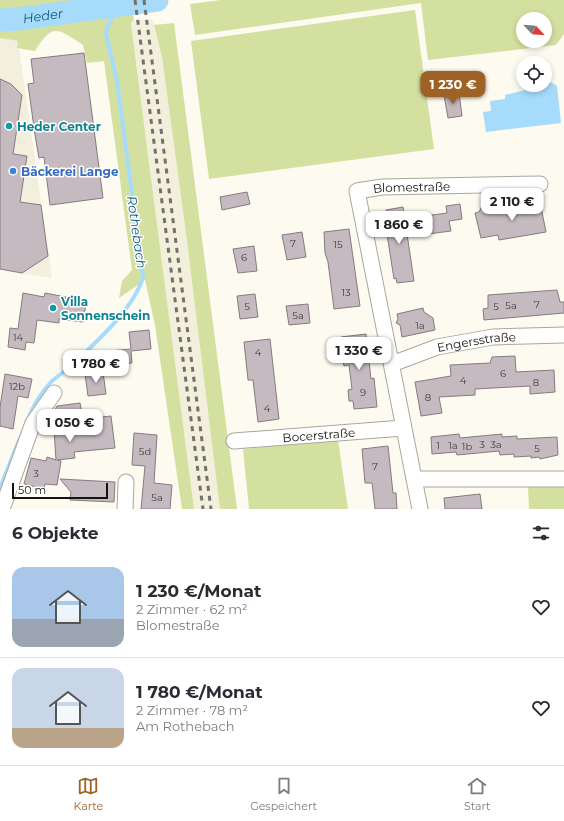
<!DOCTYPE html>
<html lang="de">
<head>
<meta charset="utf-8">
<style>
	body { margin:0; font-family:Montserrat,sans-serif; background:#f2f2f3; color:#2b2b33; height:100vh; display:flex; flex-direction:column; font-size:15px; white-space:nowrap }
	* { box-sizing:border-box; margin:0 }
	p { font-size:13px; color:#7c7c81 }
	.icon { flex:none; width:22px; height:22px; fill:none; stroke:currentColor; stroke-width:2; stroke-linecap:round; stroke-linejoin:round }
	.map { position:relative; height:509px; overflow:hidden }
	.sheet { display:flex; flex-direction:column; background:#fff; flex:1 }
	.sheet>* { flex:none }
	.needle { width:26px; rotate:116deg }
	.fabs { position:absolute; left:516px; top:12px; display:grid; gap:8px }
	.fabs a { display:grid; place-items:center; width:36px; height:36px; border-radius:50%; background:#fff; box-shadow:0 2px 6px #0003; font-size:20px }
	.scale { position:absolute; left:12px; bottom:10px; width:96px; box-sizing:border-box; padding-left:4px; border:2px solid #13130f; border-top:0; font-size:11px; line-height:14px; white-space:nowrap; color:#13130f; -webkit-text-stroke:3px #fff; paint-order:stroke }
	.price { position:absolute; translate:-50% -34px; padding:0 9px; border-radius:8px; background:#fff; color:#222; font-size:13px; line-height:26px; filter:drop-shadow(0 1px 2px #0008) }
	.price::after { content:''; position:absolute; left:50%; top:24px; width:12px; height:9px; margin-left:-6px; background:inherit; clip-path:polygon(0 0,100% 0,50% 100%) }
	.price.selected { background:#9e6324; color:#fff }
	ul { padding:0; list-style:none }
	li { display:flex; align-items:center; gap:12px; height:100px; padding:0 12px }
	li+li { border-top:1px solid #e1e1e2 }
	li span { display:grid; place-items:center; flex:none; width:112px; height:80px; border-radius:12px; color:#555 }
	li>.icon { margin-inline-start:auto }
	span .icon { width:48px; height:48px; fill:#fffc; stroke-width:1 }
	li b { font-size:17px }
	h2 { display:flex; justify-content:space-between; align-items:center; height:48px; padding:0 12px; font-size:17px }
	.tab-bar { display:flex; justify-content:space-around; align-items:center; height:56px; border-top:1px solid #e1e1e2; background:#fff; font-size:11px; color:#7c7c81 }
	.tab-bar a { display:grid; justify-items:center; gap:2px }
	.tab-bar .selected { color:#9e6324 }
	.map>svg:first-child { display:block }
</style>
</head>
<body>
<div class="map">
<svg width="564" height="509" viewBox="0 0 564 509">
	<rect width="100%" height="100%" fill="#fdfaef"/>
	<path fill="#f2efdc" d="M152,19L162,57L186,233L220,509H194L131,23L134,21Z
		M0,38L18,41L52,278L0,270Z"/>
	<path fill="#d4e0a0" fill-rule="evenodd" d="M0,0H130L134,20L131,23L137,70L194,509H182L155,325L145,280L119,298L122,281L132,270L104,61L87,63L83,45C58,29 53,22 35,51L17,48L18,41L0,38Z
		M221,0H564V34L556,45L428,60L421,3L195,35L190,4ZM523,19H545V41H523Z
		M415,10L434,149L209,179L191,41Z
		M174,23L237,509H220L186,233L162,57L154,25Z
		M338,440L348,509H249L243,449Z
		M528,487H564V509H529Z"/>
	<path fill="#a6dbfc" d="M547,80L557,86L561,123L486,132L483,112L491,111L490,101L505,99V95L545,85Z"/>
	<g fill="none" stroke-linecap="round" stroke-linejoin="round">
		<path stroke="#a6dbfc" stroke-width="4" d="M28,419C33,406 41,393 51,382C56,377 64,372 70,367C94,344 134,309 143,277L117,81L106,34L108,25L120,5
			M0,488L20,438"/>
		<path stroke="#a6dbfc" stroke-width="23" id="s1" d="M0,20L18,19L157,0"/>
	</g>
	<path fill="#c6bac1" stroke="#857a80" d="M84,53L103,198L50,205L44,157L39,158L35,135L28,84L34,83L31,59Z
		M0,79L11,84L22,95L13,154L27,156L20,202L41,205L48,256L22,273L0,269Z
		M459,93L462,116L448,118L444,95Z
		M247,192L250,204L222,210L220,197Z
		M540,202L546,232L499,240L498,235L481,238L475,213L479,212L482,206L488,213Z
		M460,204L462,219L449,221L451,231L428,234L425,216L447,213L446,206Z
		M403,207L414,281L397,283L396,278L394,279L384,215H386V210Z
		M349,229L360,306L334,309L328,262L325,253L324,232Z
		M302,232L306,257L287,260L282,235Z
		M254,246L257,271L238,273L233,249Z
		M557,290L560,302H564V313L484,320L483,309L488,308V295Z
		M23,293L44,297L45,293L66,297V301L86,304L83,322L59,319V323L37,320L34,343L26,342L25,350L8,347L10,328L18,329Z
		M255,294L258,317L240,319L237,296Z
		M308,304L310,323L289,325L286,306Z
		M423,308L424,312L433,318L435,330L402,337L400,325L396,323L398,319L397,314Z
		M149,330L151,349L131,351L132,363L101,366L99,352L131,349L129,332Z
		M366,334L371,379L374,378L377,407L354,409L353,401H349L348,390L352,389L349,365L344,366L340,346H341V337Z
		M270,339L279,419L258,422L253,380H248L244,342Z
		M515,356L516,372L554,370L555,392L530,394V386L475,389V395L439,397L442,413L421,416L415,382L451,376L450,365L490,363L492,357Z
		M103,372L106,394L88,396L85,374Z
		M5,374L32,379L28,398L18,396L13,429L0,426V407Z
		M80,403L83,419L111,416L115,448L74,452L75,458L57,460L61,461L57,485L45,484L44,489L24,484L31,458L46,461L47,457L56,460L53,414L57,406Z
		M134,433L157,435L154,483L172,485L170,509H141L145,466L132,465Z
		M459,434L460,438L502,434V437L517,436V439L557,437L558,455L540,459L539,457L531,458V456L514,457V454L500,455L499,451L457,455L456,452L432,454L431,437Z
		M388,446L393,493H396L397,509H375L372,483H365L362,449Z
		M60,479L115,482L114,502L70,500L71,492Z
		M480,494L482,509H445L444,498Z"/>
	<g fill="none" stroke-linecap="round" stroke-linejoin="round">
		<g stroke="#a9a79c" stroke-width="17">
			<g id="minor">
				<path id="s2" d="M392,364L437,347L493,337L564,335"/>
				<path id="s3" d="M234,441L403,428"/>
				<path d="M414,479H564"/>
				<path d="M2,509L33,423L54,393"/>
				<path d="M125,509L126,482"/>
				<path id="s4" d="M420,509L357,191L382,187L540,184"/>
			</g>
		</g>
		<use href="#minor" stroke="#fff" stroke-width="15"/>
		<path stroke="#72716a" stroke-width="3" stroke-dasharray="5 5" stroke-linecap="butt" d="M135,0L203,509
			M144,0L211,509"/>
	</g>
	<g fill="#0f9aa8" stroke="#fff" stroke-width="1.5">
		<circle cx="9" cy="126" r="4"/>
		<circle cx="53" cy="308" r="4"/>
	</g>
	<circle fill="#3f7fe0" stroke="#fff" stroke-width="1.5" cx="13" cy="171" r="4"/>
	<g text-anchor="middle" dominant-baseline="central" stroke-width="3" stroke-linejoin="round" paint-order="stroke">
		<g font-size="10" fill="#403d3c">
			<text x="293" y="243">7</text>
			<text x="338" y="244">15</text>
			<text x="244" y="257">6</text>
			<text x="346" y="292">13</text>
			<text x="537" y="304">7</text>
			<text x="511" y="305">5a</text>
			<text x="247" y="306">5</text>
			<text x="496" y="306">5</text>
			<text x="298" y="315">5a</text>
			<text x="420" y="325">1a</text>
			<text x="18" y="337">14</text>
			<text x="258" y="352">4</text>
			<text x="503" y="373">6</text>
			<text x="463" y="380">4</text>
			<text x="536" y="382">8</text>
			<text x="17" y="386">12b</text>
			<text x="363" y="392">9</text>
			<text x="428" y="397">8</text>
			<text x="267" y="408">4</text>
			<text x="482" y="444">3</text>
			<text x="496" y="444">3a</text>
			<text x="438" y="445">1</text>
			<text x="453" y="445">1a</text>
			<text x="467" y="446">1b</text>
			<text x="537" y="448">5</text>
			<text x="145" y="451">5d</text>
			<text x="375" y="466">7</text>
			<text x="36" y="473">3</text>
			<text x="157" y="497">5a</text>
		</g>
		<g font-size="12" font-weight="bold" fill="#0d838f" stroke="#fff" text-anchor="start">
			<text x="17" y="126">Heder Center</text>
			<text x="61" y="301">Villa<tspan x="61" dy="14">Sonnenschein</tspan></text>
		</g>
		<g font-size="12" font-weight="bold" fill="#366cbe" stroke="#fff" text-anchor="start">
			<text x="21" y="171">Bäckerei Lange</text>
		</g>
		<g font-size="12" fill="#13130f" stroke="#fff">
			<text stroke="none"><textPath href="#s4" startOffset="379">Blomestraße</textPath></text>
			<text stroke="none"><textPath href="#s2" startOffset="88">Engersstraße</textPath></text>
			<text stroke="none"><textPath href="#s3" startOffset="85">Bocerstraße</textPath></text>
		</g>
		<g font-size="13" font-style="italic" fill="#105a7e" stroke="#fff">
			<text stroke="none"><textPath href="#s1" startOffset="43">Heder</textPath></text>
			<text transform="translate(137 232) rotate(82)">Rothebach</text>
		</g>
	</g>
</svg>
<div class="fabs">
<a><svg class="needle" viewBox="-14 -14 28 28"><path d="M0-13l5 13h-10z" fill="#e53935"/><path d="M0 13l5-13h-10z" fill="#7c7c81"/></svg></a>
<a><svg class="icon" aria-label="locate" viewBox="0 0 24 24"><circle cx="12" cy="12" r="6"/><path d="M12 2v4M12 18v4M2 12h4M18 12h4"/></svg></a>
</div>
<div class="scale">50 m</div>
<b class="price selected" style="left:453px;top:105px">1 230 €</b>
<b class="price" style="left:512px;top:222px">2 110 €</b>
<b class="price" style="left:399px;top:245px">1 860 €</b>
<b class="price" style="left:359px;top:371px">1 330 €</b>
<b class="price" style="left:96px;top:384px">1 780 €</b>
<b class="price" style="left:70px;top:443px">1 050 €</b>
</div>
<section class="sheet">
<h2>6 Objekte<svg class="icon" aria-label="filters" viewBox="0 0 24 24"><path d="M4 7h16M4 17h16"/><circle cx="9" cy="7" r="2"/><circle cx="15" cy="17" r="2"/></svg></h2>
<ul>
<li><span style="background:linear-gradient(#a9c7e8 65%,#9aa5b1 0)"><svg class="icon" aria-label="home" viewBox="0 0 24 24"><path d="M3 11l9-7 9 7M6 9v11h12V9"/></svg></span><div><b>1 230 €/Monat</b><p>2 Zimmer · 62 m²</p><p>Blomestraße</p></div><svg class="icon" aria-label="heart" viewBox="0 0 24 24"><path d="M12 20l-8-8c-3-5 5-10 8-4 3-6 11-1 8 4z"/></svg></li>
<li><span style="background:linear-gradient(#c9d6e8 75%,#b9a48a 0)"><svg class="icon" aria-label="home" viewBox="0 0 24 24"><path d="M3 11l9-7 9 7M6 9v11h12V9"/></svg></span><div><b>1 780 €/Monat</b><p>2 Zimmer · 78 m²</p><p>Am Rothebach</p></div><svg class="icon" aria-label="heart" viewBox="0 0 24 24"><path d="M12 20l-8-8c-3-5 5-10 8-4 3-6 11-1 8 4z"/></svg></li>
</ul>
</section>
<nav class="tab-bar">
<a class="selected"><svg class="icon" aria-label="map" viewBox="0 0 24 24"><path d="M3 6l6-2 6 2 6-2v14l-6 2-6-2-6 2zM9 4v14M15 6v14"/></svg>Karte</a>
<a><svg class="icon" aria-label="saved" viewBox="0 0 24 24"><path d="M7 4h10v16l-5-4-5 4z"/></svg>Gespeichert</a>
<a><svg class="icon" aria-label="home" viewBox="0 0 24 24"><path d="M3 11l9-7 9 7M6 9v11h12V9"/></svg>Start</a>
</nav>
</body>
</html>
